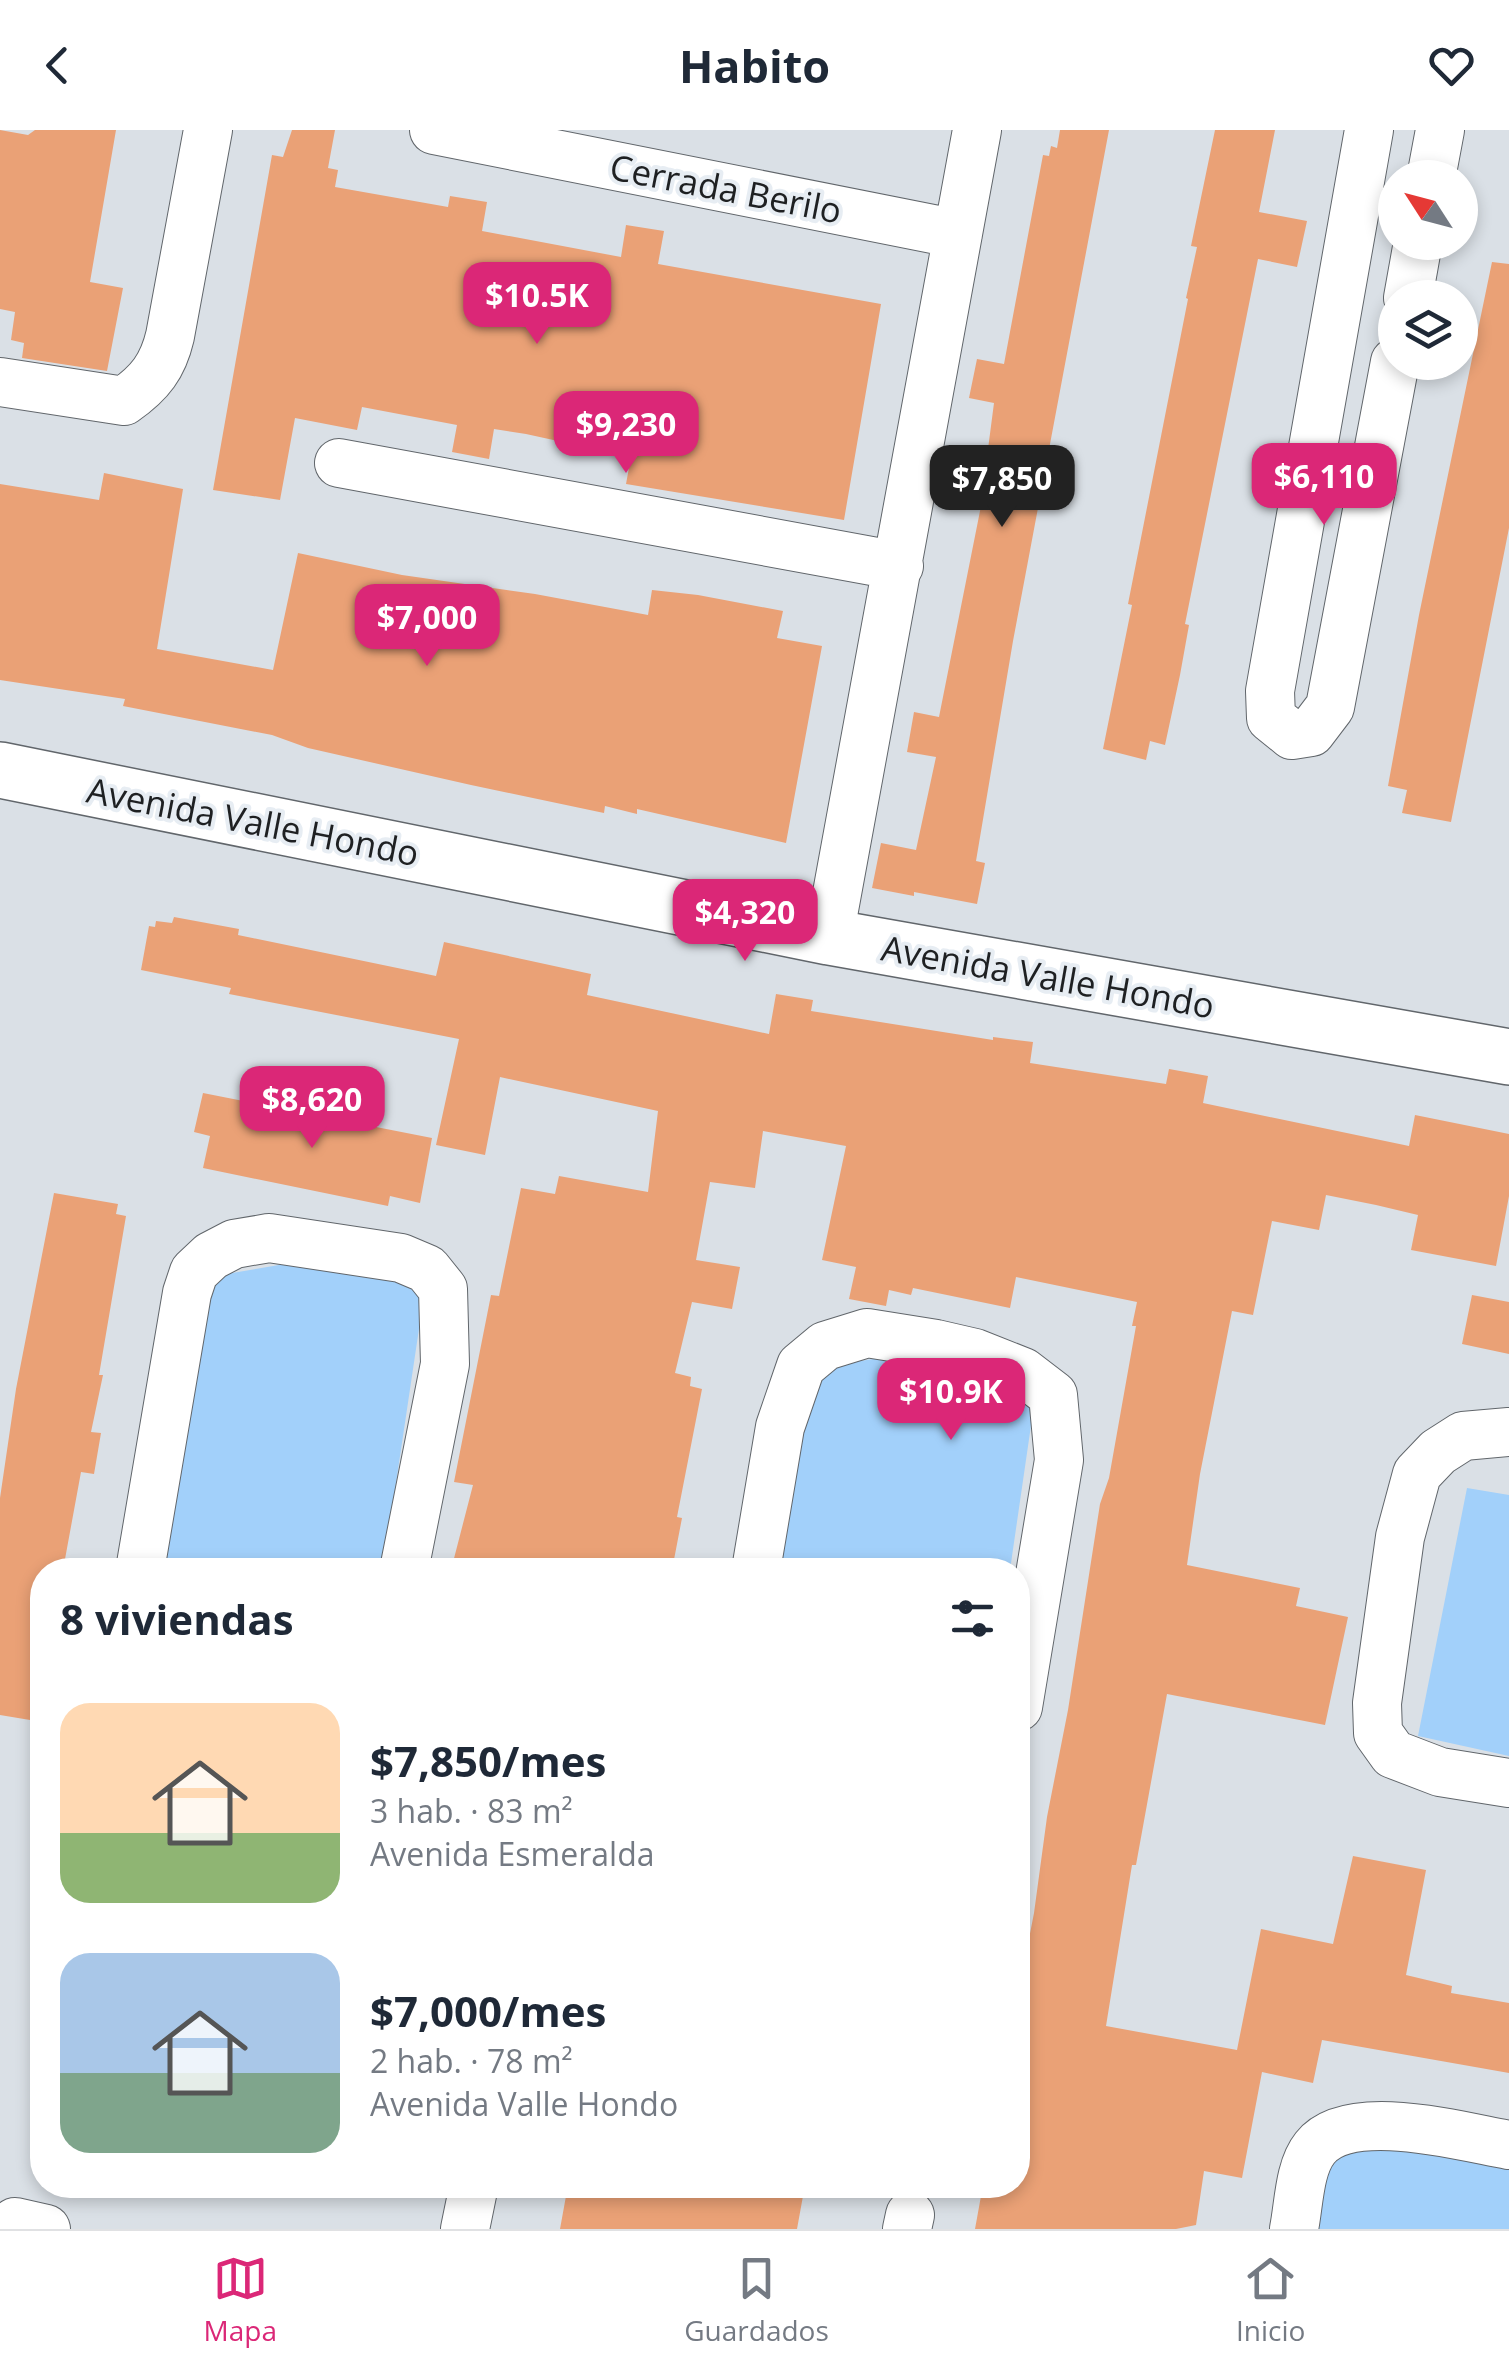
<!DOCTYPE html>
<html lang="es">
<head>
<meta charset="utf-8">
<style>
	body { margin:0; font-family:"Open Sans",sans-serif; background:#f6f6f7; color:#1f2937; height:100vh; display:flex; flex-direction:column; font-size:38px; white-space:nowrap }
	* { box-sizing:border-box; margin:0 }
	p { font-size:32px; color:#747a83 }
	.icon { flex:none; width:55px; height:55px; fill:none; stroke:currentColor; stroke-width:2; stroke-linecap:round; stroke-linejoin:round }
	.map { position:relative; flex:1; overflow:hidden }
	.side { position:absolute; left:30px; top:1428px; width:1000px; height:640px; display:flex; flex-direction:column; background:#fff; border-radius:40px; box-shadow:0 5px 15px #0003 }
	.side>* { flex:none }
	.needle { width:65px; rotate:306deg }
	.tools { position:absolute; left:1378px; top:30px; display:grid; gap:20px }
	.tools a { display:grid; place-items:center; width:100px; height:100px; border-radius:50%; background:#fff; box-shadow:0 5px 15px #0003; font-size:50px }
	.price { position:absolute; translate:-50% -85px; padding:0 22px; border-radius:20px; background:#db2777; color:#fff; font-size:32px; line-height:65px; filter:drop-shadow(0 2px 5px #0008) }
	.price::after { content:''; position:absolute; left:50%; top:60px; width:30px; height:22px; margin-left:-15px; background:inherit; clip-path:polygon(0 0,100% 0,50% 100%) }
	.price.current { background:#222; color:#fff }
	ul { padding:0; list-style:none }
	li { display:flex; align-items:center; gap:30px; height:250px; padding:0 30px }
	li span { display:grid; place-items:center; flex:none; width:280px; height:200px; border-radius:30px; color:#555 }
	li>.icon { margin-inline-start:auto }
	span .icon { width:120px; height:120px; fill:#fffc; stroke-width:1 }
	li b { font-size:42px }
	h2 { display:flex; justify-content:space-between; align-items:center; height:120px; padding:0 30px; font-size:42px }
	header { display:flex; justify-content:space-between; align-items:center; height:130px; padding:0 30px; background:#fff; font-size:45px; font-weight:700 }
	.tab-bar { display:flex; justify-content:space-around; align-items:center; height:140px; border-top:2px solid #e0e1e3; background:#fff; font-size:28px; color:#747a83 }
	.tab-bar a { display:grid; justify-items:center; gap:5px }
	.tab-bar .current { color:#db2777 }
	.map>svg:first-child { display:block }
</style>
</head>
<body>
<header><svg class="icon" aria-label="back" viewBox="0 0 24 24"><path d="M15 5l-7 7 7 7"/></svg>Habito<svg class="icon" aria-label="heart" viewBox="0 0 24 24"><path d="M12 20l-8-8c-3-5 5-10 8-4 3-6 11-1 8 4z"/></svg></header>
<div class="map">
<svg width="1509" height="2099" viewBox="0 0 1509 2099">
	<rect width="100%" height="100%" fill="#dae0e6"/>
	<path fill="#a2d0fa" d="M332,1126L426,1152L383,1440H148L203,1148Z
		M927,1221L1035,1268L1010,1440H774L813,1238Z
		M1467,1358L1509,1365V1626L1418,1606Z
		M1356,2006L1509,2027V2099H1302L1317,2028Z"/>
	<path fill="#eaa176" d="M0,0L28,5L35,0H116L90,152L123,158L107,241L22,228L24,213L11,210L15,182L0,179Z
		M292,0H335L328,38L338,40L335,57L448,77L450,66L487,72L482,101L621,127L626,95L664,101L658,134L881,174L844,390L626,354L631,327L526,304L494,299L489,329L452,322L457,295L362,277L357,300L295,288L280,370L213,360L272,25L283,27Z
		M1060,0H1109L1013,511L976,731L985,733L977,774L914,762V766L872,758L881,713L916,720L936,627L907,622L914,582L939,587L981,376L988,319L994,273L969,268L977,229L1004,234L1043,25L1049,26L1051,16L1057,18Z
		M1215,0H1275L1259,82L1307,91L1297,137L1258,129L1185,494L1189,495L1180,545L1165,615L1150,611L1146,630L1103,619L1132,475L1128,474L1188,169L1186,168L1197,117L1191,116Z
		M1492,132L1509,134V398L1451,692L1402,683L1407,660L1388,656L1419,485Z
		M104,343L183,359L157,519L273,540L298,423L402,445L535,464L648,485L652,460L698,465L783,481L777,508L822,516L786,713L637,679V684L605,676L604,683L471,655L308,618L272,605L123,576L125,569L0,550V354L99,370Z
		M174,787L239,799L238,805L436,846L444,812L591,844L587,865L769,904L776,864L813,870L811,881L993,910V907L1033,912L1030,933L1166,954L1169,939L1208,946L1203,973L1409,1016L1415,985L1509,1004V1066L1496,1136L1411,1120L1418,1085L1376,1075L1326,1065L1319,1100L1272,1091L1253,1185L1232,1181L1200,1344L1187,1435L1300,1458L1296,1476L1348,1487L1325,1595L1167,1564L1136,1735H1132L1106,1896L1237,1920L1261,1799L1333,1814L1353,1726L1426,1740L1406,1845L1452,1856L1451,1863L1509,1873V1943L1322,1910L1313,1953L1262,1942L1242,2048L1204,2041L1196,2095L1176,2099H975L983,2055H1018V1865L1034,1783L1047,1687L1068,1580L1100,1374L1109,1348L1136,1196H1132L1137,1172L1016,1147L1010,1178L913,1158L911,1165L889,1160L886,1176L849,1169L856,1137L822,1130L846,1016L763,1001L755,1058L710,1052L696,1130L740,1137L732,1179L692,1172L675,1243L691,1247L690,1256L702,1259L677,1387L682,1388L672,1440H451L473,1355L454,1352L491,1165L499,1166L521,1058L555,1064L559,1046L648,1062L658,981L500,947L485,1025L436,1015L459,909L229,864L231,858L141,840L149,796L155,797L156,791L172,793Z
		M203,963L432,1008L420,1073L390,1066L388,1076L203,1038L210,1006L194,1002Z
		M54,1063L118,1074L116,1084L126,1086L99,1245H103L91,1302L101,1303L94,1344L81,1342L63,1440H42V1592L0,1585V1368L16,1259Z
		M1472,1165L1509,1172V1224L1462,1214Z
		M568,2055H647L722,2068L724,2055H805L797,2099H560Z"/>
	<g fill="none" stroke-linecap="round" stroke-linejoin="round">
		<g stroke="#61666b" stroke-width="50">
			<path id="street" d="M434,0L958,104
				M1369,0L1270,561L1271,588L1292,605L1311,602L1330,577L1395,232
				M1431,48L1440,0
				M1408,168L1418,112
				M0,252L124,271C150,253 163,236 170,206L208,0
				M339,333L899,436
				M829,807L977,0
				M1509,1302L1463,1306L1438,1322L1417,1344L1400,1407L1377,1573L1378,1603L1393,1624L1440,1642L1509,1653
				M140,1440L187,1163L194,1142L211,1126L234,1114L269,1108L401,1128L427,1139L443,1159L445,1234L404,1440
				M756,1440L780,1297L801,1236L825,1216L867,1203L936,1214L975,1223L1023,1242L1053,1265L1059,1330L1018,1577
				M15,2092L46,2099
				M465,2099L474,2055
				M907,2099L910,2085
				M1294,2099C1299,2074 1299,2038 1315,2018C1349,1975 1463,2007 1509,2015"/>
		</g>
		<g stroke="#61666b" stroke-width="58">
			<path id="secondary" d="M0,640L829,807L1509,927"/>
		</g>
		<use href="#street" stroke="#fff" stroke-width="48"/>
		<use href="#secondary" stroke="#fff" stroke-width="55"/>
	</g>
	<g text-anchor="middle" dominant-baseline="central" stroke-width="8" stroke-linejoin="round" paint-order="stroke">
		<g font-size="35" fill="#1e2022" stroke="#e7edf3">
			<text transform="translate(726 58) rotate(11)">Cerrada Berilo</text>
			<text transform="translate(253 691) rotate(11)">Avenida Valle Hondo</text>
			<text transform="translate(1048 846) rotate(10)">Avenida Valle Hondo</text>
		</g>
	</g>
</svg>
<div class="tools">
<a><svg class="needle" viewBox="-14 -14 28 28"><path d="M0-13l5 13h-10z" fill="#e53935"/><path d="M0 13l5-13h-10z" fill="#747a83"/></svg></a>
<a><svg class="icon" aria-label="layers" viewBox="0 0 24 24"><path d="M12 4l9 5-9 5-9-5zM3 14l9 5 9-5"/></svg></a>
</div>
<b class="price" style="left:537px;top:217px">$10.5K</b>
<b class="price" style="left:626px;top:346px">$9,230</b>
<b class="price" style="left:1324px;top:398px">$6,110</b>
<b class="price current" style="left:1002px;top:400px">$7,850</b>
<b class="price" style="left:427px;top:539px">$7,000</b>
<b class="price" style="left:745px;top:834px">$4,320</b>
<b class="price" style="left:312px;top:1021px">$8,620</b>
<b class="price" style="left:951px;top:1313px">$10.9K</b>
<section class="side">
<h2>8 viviendas<svg class="icon" aria-label="filters" viewBox="0 0 24 24"><path d="M4 7h16M4 17h16"/><circle cx="9" cy="7" r="2"/><circle cx="15" cy="17" r="2"/></svg></h2>
<ul>
<li><span style="background:linear-gradient(#ffd9b3 65%,#8fb573 0)"><svg class="icon" aria-label="home" viewBox="0 0 24 24"><path d="M3 11l9-7 9 7M6 9v11h12V9"/></svg></span><div><b>$7,850/mes</b><p>3 hab. · 83 m²</p><p>Avenida Esmeralda</p></div></li>
<li><span style="background:linear-gradient(#a9c7e8 60%,#7fa58c 0)"><svg class="icon" aria-label="home" viewBox="0 0 24 24"><path d="M3 11l9-7 9 7M6 9v11h12V9"/></svg></span><div><b>$7,000/mes</b><p>2 hab. · 78 m²</p><p>Avenida Valle Hondo</p></div></li>
</ul>
</section>
</div>
<nav class="tab-bar">
<a class="current"><svg class="icon" aria-label="map" viewBox="0 0 24 24"><path d="M3 6l6-2 6 2 6-2v14l-6 2-6-2-6 2zM9 4v14M15 6v14"/></svg>Mapa</a>
<a><svg class="icon" aria-label="saved" viewBox="0 0 24 24"><path d="M7 4h10v16l-5-4-5 4z"/></svg>Guardados</a>
<a><svg class="icon" aria-label="home" viewBox="0 0 24 24"><path d="M3 11l9-7 9 7M6 9v11h12V9"/></svg>Inicio</a>
</nav>
</body>
</html>
